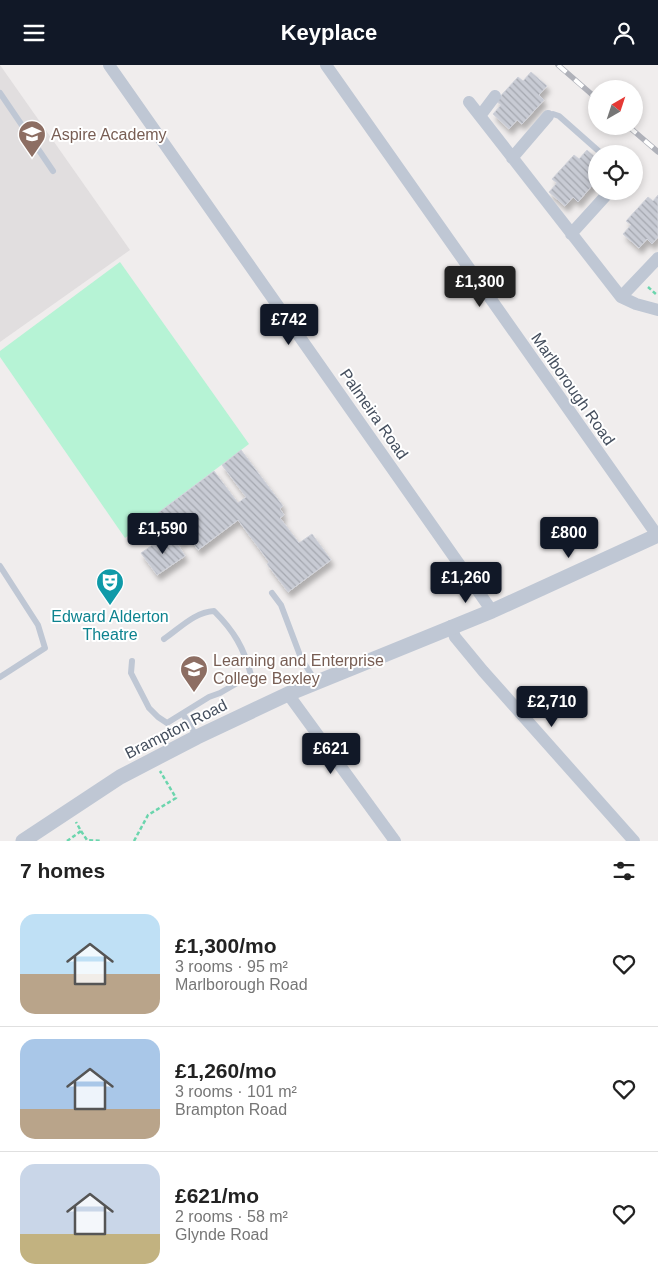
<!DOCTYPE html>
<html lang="en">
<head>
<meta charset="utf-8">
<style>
	body { margin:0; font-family:Arial,sans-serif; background:#f2f2f2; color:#222; height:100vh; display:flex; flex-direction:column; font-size:19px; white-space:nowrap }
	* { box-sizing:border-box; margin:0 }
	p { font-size:16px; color:#767676 }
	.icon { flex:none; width:28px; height:28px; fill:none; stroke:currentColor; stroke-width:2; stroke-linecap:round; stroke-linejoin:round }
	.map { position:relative; height:776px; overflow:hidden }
	.drawer { display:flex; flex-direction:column; background:#fff; flex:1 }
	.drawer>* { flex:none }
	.needle { width:32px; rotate:39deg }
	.fabs { position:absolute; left:588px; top:15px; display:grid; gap:10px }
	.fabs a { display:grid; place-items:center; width:55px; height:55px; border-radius:50%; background:#fff; box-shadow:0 2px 8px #0003; font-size:25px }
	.price { position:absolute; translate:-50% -42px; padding:0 11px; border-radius:5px; background:#111827; color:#fff; font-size:16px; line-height:32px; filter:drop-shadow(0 1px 2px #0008) }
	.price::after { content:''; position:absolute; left:50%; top:30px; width:15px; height:11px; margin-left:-8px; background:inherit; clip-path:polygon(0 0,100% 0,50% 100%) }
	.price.on { background:#222; color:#fff }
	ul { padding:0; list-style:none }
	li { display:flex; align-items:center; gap:15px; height:125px; padding:0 20px }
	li+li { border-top:1px solid #e0e0e0 }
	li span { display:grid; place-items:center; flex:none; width:140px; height:100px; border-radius:15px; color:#555 }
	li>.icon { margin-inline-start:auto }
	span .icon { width:60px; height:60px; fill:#fffc; stroke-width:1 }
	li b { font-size:21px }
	h2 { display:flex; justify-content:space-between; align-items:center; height:60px; padding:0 20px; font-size:21px }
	header { display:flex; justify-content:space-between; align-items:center; height:65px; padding:0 20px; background:#111827; color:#fff; font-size:22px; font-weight:800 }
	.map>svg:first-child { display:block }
</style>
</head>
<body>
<header><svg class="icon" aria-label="menu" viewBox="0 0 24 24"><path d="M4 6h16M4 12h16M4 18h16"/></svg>Keyplace<svg class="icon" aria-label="person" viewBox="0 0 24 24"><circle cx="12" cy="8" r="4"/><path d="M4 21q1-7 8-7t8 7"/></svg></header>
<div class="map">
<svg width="658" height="776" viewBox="0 0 658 776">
	<defs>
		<pattern id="building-back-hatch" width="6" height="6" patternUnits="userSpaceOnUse" patternTransform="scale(1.25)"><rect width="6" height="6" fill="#c8cbd4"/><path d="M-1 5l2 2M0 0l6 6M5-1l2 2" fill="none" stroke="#a4a7af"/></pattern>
		<filter id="shadow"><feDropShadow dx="3" dy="5.5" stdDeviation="2.5" flood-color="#0004"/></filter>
	</defs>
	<rect width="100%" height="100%" fill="#f0eded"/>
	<path fill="#e1dedf" d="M0,0L130,185L0,277Z"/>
	<path fill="#b6f3d5" d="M120,197L249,379L125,473L0,292V286Z"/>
	<path fill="url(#building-back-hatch)" stroke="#d0d2da" filter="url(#shadow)" d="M531,7L547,21L539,30L544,35L522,59L517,55L509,64L493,49L501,40L496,36L518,12L523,16Z
		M587,85L596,93V106L595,108L596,110V116L578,137L573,132L565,141L549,127L557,118L552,114L574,90L579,94Z
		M658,130V172L652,179L647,174L639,183L623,169L631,160L626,156L648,132L653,136Z
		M241,385L283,441L280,444L284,450L280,453L299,478L312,469L331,495L288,527L267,499L269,497L238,455L198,485L189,472L181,478L158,448L214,406L238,438L246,432L222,400Z
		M164,472L169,479L175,475L185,491L157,510L141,488Z"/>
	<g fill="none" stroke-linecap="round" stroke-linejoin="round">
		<path stroke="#6bd5ad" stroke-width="2.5" stroke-dasharray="4 2.5" stroke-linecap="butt" d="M648,222L657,230
			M81,766L87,775L102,776
			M67,776L81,766L76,757
			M134,776L148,750L176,733L160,706"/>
		<path stroke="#bfc7d4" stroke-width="6" d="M0,28L53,106
			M548,51L553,49L559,51L602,89
			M0,501L38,560L45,583L0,612
			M272,528L281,540L301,593L316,617
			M132,596L131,608L149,643L158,652L167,658L209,632L220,628L251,610C244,583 234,566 214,546C195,547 180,563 164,574
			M183,649L197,672"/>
		<path stroke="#bfc7d4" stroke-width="12" d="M109,0L492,546
			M326,0L657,470
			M469,37L621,232L636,239L658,245
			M480,51L495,31
			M512,93L548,51
			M571,169L610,126
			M621,232L658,193
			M451,561L455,572L483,606L634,776
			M288,629L395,776"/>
		<path stroke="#bfc7d4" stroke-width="15" d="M23,776L120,712L197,672L288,629L492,546L658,470"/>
		<g stroke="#afb1b9" stroke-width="5.5">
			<path id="rail" d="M558,0L596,33
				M628,61L658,87"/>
		</g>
		<use href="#rail" stroke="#fff" stroke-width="4" stroke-dasharray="11" stroke-linecap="butt"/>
	</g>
	<defs>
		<g id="school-pin" transform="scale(1.4375)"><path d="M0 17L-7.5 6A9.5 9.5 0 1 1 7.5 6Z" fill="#8d6e63" stroke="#fff"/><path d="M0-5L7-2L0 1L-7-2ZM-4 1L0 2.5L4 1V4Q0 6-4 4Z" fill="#fff"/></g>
		<g id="theatre-pin" transform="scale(1.4375)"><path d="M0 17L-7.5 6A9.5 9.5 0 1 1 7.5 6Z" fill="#0f9aa8" stroke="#fff"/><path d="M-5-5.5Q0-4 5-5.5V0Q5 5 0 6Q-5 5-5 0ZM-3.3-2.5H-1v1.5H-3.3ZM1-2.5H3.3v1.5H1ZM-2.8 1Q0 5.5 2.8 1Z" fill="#fff"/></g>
	</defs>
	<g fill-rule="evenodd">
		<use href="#school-pin" x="32" y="69"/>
		<use href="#theatre-pin" x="110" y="517"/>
		<use href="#school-pin" x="194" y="604"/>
	</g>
	<g text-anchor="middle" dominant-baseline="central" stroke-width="4" stroke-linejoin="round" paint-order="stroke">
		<g font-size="16" fill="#785e54" stroke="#fff" text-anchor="start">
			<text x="51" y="69">Aspire Academy</text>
			<text x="213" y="595">Learning and Enterprise<tspan x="213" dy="18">College Bexley</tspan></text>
		</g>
		<g font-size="16" fill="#444e5d" stroke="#fff">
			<text transform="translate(573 324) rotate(55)">Marlborough Road</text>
			<text transform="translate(374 349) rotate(55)">Palmeira Road</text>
			<text transform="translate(176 664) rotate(-27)">Brampton Road</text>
		</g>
		<g font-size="16" fill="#0d838f" stroke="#fff">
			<text x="110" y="551">Edward Alderton<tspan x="110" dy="18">Theatre</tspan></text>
		</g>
	</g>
</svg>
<div class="fabs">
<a><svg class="needle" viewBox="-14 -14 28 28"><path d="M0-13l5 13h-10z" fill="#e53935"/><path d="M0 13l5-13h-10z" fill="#767676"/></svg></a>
<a><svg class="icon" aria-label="locate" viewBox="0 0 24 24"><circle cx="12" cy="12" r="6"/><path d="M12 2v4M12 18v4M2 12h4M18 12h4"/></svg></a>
</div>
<b class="price on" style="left:480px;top:243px">£1,300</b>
<b class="price" style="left:289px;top:281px">£742</b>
<b class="price" style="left:163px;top:490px">£1,590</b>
<b class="price" style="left:569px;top:494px">£800</b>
<b class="price" style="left:466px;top:539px">£1,260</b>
<b class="price" style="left:552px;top:663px">£2,710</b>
<b class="price" style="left:331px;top:710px">£621</b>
</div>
<section class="drawer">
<h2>7 homes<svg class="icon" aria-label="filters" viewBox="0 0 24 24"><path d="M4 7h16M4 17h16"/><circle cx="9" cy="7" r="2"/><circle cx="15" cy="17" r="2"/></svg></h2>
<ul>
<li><span style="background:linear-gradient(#bfe0f5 60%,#b9a48a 0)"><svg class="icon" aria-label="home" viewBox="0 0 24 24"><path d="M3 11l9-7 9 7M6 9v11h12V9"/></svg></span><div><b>£1,300/mo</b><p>3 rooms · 95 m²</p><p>Marlborough Road</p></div><svg class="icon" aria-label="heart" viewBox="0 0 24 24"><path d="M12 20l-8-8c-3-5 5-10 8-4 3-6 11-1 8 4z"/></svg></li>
<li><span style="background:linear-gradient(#a9c7e8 70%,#b9a48a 0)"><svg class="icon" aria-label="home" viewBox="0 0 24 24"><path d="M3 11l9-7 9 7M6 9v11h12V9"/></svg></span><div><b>£1,260/mo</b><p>3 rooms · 101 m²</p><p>Brampton Road</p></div><svg class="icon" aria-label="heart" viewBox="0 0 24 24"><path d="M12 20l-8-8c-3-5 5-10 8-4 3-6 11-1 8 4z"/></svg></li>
<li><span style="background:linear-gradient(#c9d6e8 70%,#c2b280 0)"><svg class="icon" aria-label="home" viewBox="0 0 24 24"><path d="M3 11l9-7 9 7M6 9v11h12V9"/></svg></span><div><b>£621/mo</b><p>2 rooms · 58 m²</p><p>Glynde Road</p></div><svg class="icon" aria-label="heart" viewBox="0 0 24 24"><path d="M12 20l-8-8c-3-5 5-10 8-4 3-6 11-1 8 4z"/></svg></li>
</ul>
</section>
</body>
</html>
